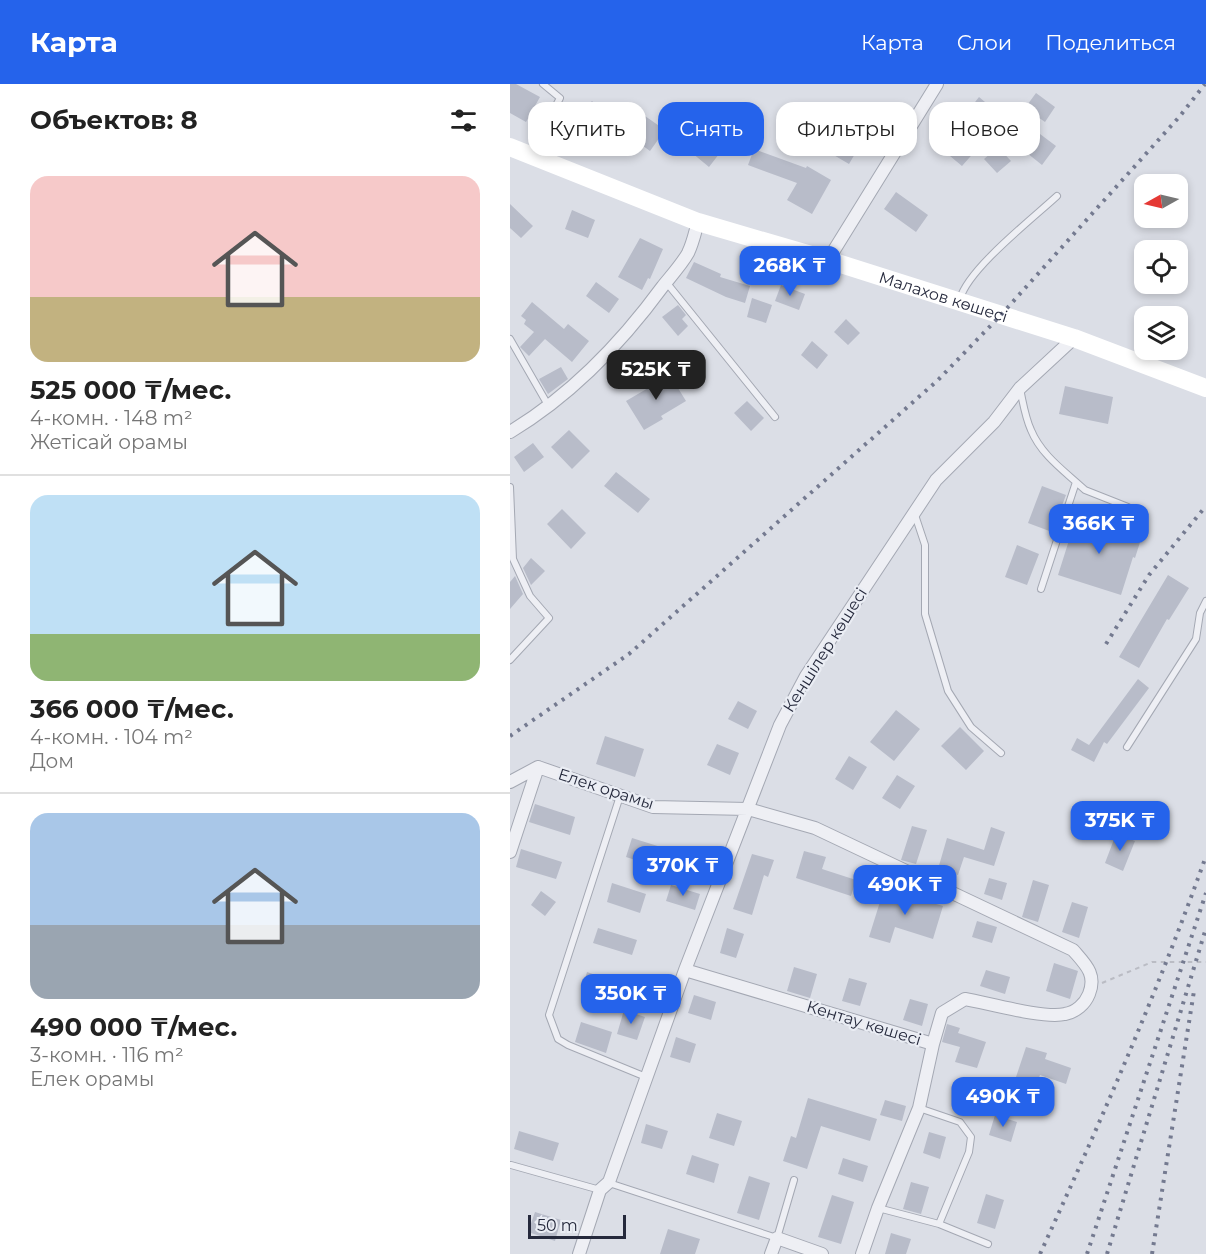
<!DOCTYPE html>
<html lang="ru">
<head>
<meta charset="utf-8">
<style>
	body { margin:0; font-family:Montserrat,sans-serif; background:#f6f6f6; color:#222; height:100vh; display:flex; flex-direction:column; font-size:22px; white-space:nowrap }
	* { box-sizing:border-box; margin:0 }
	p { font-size:20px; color:#767676 }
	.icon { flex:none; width:33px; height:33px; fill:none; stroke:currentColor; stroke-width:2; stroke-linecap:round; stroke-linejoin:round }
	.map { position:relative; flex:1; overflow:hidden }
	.drawer { display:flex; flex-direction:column; background:#fff; width:510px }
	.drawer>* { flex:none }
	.banner { position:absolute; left:18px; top:18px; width:570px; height:54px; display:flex; gap:12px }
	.needle { width:39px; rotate:262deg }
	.fabs { position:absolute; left:624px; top:90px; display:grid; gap:12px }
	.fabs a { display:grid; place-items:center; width:54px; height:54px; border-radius:12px; background:#fff; box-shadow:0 3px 9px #0003; font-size:30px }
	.scale { position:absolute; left:18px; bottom:15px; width:98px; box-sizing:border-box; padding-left:6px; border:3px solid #25293c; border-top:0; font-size:16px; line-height:21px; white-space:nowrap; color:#25293c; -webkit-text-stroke:4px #eaedf4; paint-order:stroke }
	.price { position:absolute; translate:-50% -51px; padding:0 14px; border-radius:12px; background:#2563eb; color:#fff; font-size:20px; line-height:39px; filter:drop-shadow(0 2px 3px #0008) }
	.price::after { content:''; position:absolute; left:50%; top:36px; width:18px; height:14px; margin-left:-9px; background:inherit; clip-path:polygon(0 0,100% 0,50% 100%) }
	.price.active { background:#222; color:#fff }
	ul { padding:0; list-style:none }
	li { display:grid; align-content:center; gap:12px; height:318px; padding:0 30px }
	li+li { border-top:2px solid #e0e0e0 }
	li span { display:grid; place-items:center; height:186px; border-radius:18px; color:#555 }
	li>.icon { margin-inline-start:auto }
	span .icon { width:108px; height:108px; fill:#fffc; stroke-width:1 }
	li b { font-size:26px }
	h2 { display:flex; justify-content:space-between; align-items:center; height:72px; padding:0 30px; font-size:26px }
	.tag { padding:0 21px; border-radius:18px; background:#fff; box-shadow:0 3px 9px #0003; font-size:21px; line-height:54px }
	.tag.active { background:#2563eb; color:#fff }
	header { display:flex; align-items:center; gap:36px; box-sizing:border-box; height:84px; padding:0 30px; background:#2563eb; color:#fff }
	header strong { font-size:28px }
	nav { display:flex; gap:33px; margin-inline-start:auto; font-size:21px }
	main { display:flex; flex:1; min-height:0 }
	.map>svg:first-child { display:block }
</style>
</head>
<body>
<header>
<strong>Карта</strong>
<nav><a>Карта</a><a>Слои</a><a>Поделиться</a></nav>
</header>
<main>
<section class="drawer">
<h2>Объектов: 8<svg class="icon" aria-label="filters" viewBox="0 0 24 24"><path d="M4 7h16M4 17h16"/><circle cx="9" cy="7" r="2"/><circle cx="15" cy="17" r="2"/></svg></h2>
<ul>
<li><span style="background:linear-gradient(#f6c9c9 65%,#c2b280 0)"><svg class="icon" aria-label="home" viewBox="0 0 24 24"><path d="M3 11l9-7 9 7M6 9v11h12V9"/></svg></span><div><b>525 000 ₸/мес.</b><p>4-комн. · 148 m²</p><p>Жетісай орамы</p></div></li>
<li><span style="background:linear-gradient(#bfe0f5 75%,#8fb573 0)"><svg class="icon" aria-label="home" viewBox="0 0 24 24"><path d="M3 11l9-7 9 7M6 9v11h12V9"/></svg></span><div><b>366 000 ₸/мес.</b><p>4-комн. · 104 m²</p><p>Дом</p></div></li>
<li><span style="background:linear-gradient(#a9c7e8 60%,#9aa5b1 0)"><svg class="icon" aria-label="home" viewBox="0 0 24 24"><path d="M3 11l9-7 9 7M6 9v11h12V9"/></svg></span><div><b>490 000 ₸/мес.</b><p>3-комн. · 116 m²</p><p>Елек орамы</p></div></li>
</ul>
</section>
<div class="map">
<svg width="696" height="1170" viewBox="0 0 696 1170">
	<rect width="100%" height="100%" fill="#dbdee6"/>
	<path fill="#b8bcc9" d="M0,0H6L30,13L16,38L0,29Z
		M526,9L545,23L535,38L515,24Z
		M469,13L493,33L481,47L458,27Z
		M82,17L99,34L85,50L67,33Z
		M441,24L450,35L437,47L427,36Z
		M303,28L321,47L349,63L339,80L310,63L290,41Z
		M135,32L155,46L140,67L121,53Z
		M194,42L216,61L199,83L176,64Z
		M526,47L546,62L532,81L512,65Z
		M454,54L467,65L452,82L440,72Z
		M488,63L501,77L487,89L474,75Z
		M244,65L296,84L297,82L321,96L302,130L277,116L287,99L238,81Z
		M386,108L418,131L406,148L374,125Z
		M0,120L23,142L11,154L0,144Z
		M62,126L85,136L78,154L55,145Z
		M130,154L153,165L140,195L138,194L132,206L108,193Z
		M184,178L211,190L210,193L240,202L235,219L216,213L176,194Z
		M86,198L109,215L99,229L76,212Z
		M271,201L295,210L289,226L265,217Z
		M242,214L262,221L256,239L237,233Z
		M22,218L54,245L58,240L79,257L62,278L35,255L19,272L10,263L24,248L14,240L16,236L11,232Z
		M168,221L176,231L172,235L178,242L168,252L152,233Z
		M336,235L350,249L338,261L324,248Z
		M302,257L318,271L307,285L291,271Z
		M51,283L58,295L38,310L29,295Z
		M158,288L176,317L151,332L153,335L134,346L116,317L145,300L143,297Z
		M555,302L603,313L598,340L549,330Z
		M237,317L254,334L241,347L224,329Z
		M59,346L80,367L62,385L41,363Z
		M23,359L34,373L14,388L4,373Z
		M106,388L140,415L128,429L94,402Z
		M532,402L556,411L542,448L518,439Z
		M52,425L76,449L61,465L37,440Z
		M567,431L632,452L625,474L623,473L611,511L548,491Z
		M507,461L529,470L517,501L495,493Z
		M21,474L35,487L21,501L13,484Z
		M658,491L679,504L659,536L657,535L629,584L609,573Z
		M5,492L13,510L0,525V498Z
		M628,595L639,604L597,660L594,658L584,678L561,666L567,654L579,661Z
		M228,617L247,627L238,645L218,635Z
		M386,626L410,645L384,677L360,658Z
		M450,643L474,667L456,686L431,662Z
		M95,652L134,665L125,693L86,680Z
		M207,660L229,669L220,691L197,681Z
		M339,672L357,683L343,706L325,695Z
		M387,691L405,702L390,725L372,714Z
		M25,720L65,733L60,751L19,738Z
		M402,742L417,746L406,780L391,776Z
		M481,743L495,748L484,782L454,773L448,791L428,785L437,754L474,766Z
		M606,750L625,757L613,787L595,779Z
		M122,754L154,764L147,783L116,773Z
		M11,765L52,778L46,795L6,783Z
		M294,767L316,773L312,785L346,796L341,812L286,794Z
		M242,770L264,776L258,793L254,791L242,831L223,825Z
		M479,794L497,799L492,816L474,810Z
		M523,796L539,801L528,838L512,833Z
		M102,799L136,810L130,829L97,818Z
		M161,801L190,810L185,826L156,817Z
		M374,805L433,822L423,855L385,843L380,859L359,853Z
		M31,807L46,818L35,832L21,821Z
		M562,818L578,823L569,854L552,848Z
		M467,837L487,843L482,859L462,853Z
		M88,844L127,856L122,871L83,859Z
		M217,844L234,850L226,874L210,869Z
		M544,879L568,887L560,915L536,907Z
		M284,883L307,890L300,914L277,907Z
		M476,886L500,893L495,910L470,902Z
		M77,888L111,900L105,917L72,906Z
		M339,894L357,899L350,922L332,917Z
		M184,911L206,918L201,936L178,929Z
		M400,915L418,920L412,942L393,936Z
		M114,926L135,933L127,956L107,950Z
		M71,938L102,948L96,969L65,958Z
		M437,940L450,944L448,949L476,958L467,984L445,978L450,963L432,958Z
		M166,953L186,960L180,979L160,973Z
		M516,963L537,969L535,975L561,984L556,1000L530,991L527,999L506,993Z
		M298,1014L367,1035L360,1057L311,1042L297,1085L273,1077L281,1052L286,1054Z
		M375,1016L396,1022L392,1037L370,1031Z
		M207,1029L232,1037L224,1062L199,1054Z
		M485,1031L507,1038L501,1058L479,1051Z
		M136,1040L158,1047L152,1065L131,1059Z
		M9,1047L49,1059L43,1077L4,1065Z
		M419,1048L436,1053L430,1075L413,1069Z
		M182,1071L209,1080L204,1099L176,1090Z
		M333,1074L358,1082L353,1098L328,1090Z
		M239,1092L260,1099L249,1136L227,1129Z
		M401,1098L419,1103L411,1130L393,1125Z
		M476,1110L494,1116L485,1145L467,1139Z
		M322,1111L344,1118L331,1160L308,1153Z
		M25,1128L51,1136L45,1157L18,1148Z
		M158,1145L190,1155L185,1170H150Z
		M381,1149L401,1155L396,1170H375Z"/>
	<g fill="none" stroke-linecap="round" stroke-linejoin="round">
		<g stroke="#a4a8b3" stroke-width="8">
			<path id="service" d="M20,70L50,14L33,0
				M156,198L265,333
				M450,215C458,185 522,135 547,112
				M0,255L38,321
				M510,305C513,318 515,333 521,346C530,368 549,383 566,398L531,505
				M566,398L575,406L618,423
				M0,403L3,475L20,512L39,534L0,576
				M404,428L415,461V530L438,607L461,643L491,669
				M617,663L686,555L690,529L696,517
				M110,712L39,931L48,955L58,961L136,993
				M409,1024L450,1038L461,1053L459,1068L429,1140
				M1,1081L90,1106
				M99,1099L267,1154L284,1096
				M368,1124L429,1140L478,1160"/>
		</g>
		<g stroke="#a4a8b3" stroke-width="14">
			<path id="minor" d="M318,176L427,0
				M0,348C60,312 112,258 153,202C161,192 172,180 178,169C183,159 185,148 188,138
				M0,698L28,683L143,723L238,725L305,744L563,866C575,880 587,890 579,910C575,920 566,928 555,930C534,935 478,919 455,915L432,929L423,960
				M0,768L28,683
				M175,886L423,960L409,1024L368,1124L352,1170
				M69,1170L90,1106L99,1098L175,886L270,641L296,592L426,396L484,338L510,304L564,254
				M261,1170L267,1154L312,1170"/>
		</g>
		<path stroke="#babcc4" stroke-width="2" stroke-dasharray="4.5 4.5" stroke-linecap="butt" d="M592,899L642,878H696"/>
		<use href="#service" stroke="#eeeff4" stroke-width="6"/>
		<use href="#minor" stroke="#eeeff4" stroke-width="12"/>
		<path stroke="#fff" stroke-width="18" id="s1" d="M0,63L188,138L318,176L564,254L696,304"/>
		<path stroke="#747a90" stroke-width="4" stroke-dasharray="3 6" stroke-linecap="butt" d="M596,560L639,491L696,422
			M0,652L119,570L428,296L490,232L670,32L695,0
			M530,1170C590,1039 648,907 696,772
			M577,1170L696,809
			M597,1170L696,844
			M642,1170L684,907"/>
	</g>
	<g text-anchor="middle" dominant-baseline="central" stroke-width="4.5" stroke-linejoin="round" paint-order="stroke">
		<g font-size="16" fill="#25293c" stroke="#eaedf4">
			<text stroke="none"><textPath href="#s1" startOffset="459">Малахов көшесі</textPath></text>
			<text transform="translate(315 566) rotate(-58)">Кеншілер көшесі</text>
			<text transform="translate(96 705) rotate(18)">Елек орамы</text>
			<text transform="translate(354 939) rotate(17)">Кентау көшесі</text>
		</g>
	</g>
</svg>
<div class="fabs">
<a><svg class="needle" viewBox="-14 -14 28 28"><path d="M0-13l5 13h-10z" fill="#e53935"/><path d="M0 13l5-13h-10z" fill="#767676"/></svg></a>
<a><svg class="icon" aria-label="locate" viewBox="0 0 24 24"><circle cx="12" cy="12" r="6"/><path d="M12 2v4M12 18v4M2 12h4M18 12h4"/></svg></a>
<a><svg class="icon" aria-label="layers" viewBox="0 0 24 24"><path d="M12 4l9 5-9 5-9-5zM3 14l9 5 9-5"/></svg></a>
</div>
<div class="scale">50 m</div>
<b class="price" style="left:280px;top:213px">268K ₸</b>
<b class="price active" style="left:146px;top:317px">525K ₸</b>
<b class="price" style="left:589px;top:471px">366K ₸</b>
<b class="price" style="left:610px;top:768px">375K ₸</b>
<b class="price" style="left:173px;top:813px">370K ₸</b>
<b class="price" style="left:395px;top:832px">490K ₸</b>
<b class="price" style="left:121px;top:941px">350K ₸</b>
<b class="price" style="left:493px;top:1044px">490K ₸</b>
<div class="banner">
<a class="tag">Купить</a>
<a class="tag active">Снять</a>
<a class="tag">Фильтры</a>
<a class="tag">Новое</a>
</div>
</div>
</main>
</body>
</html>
